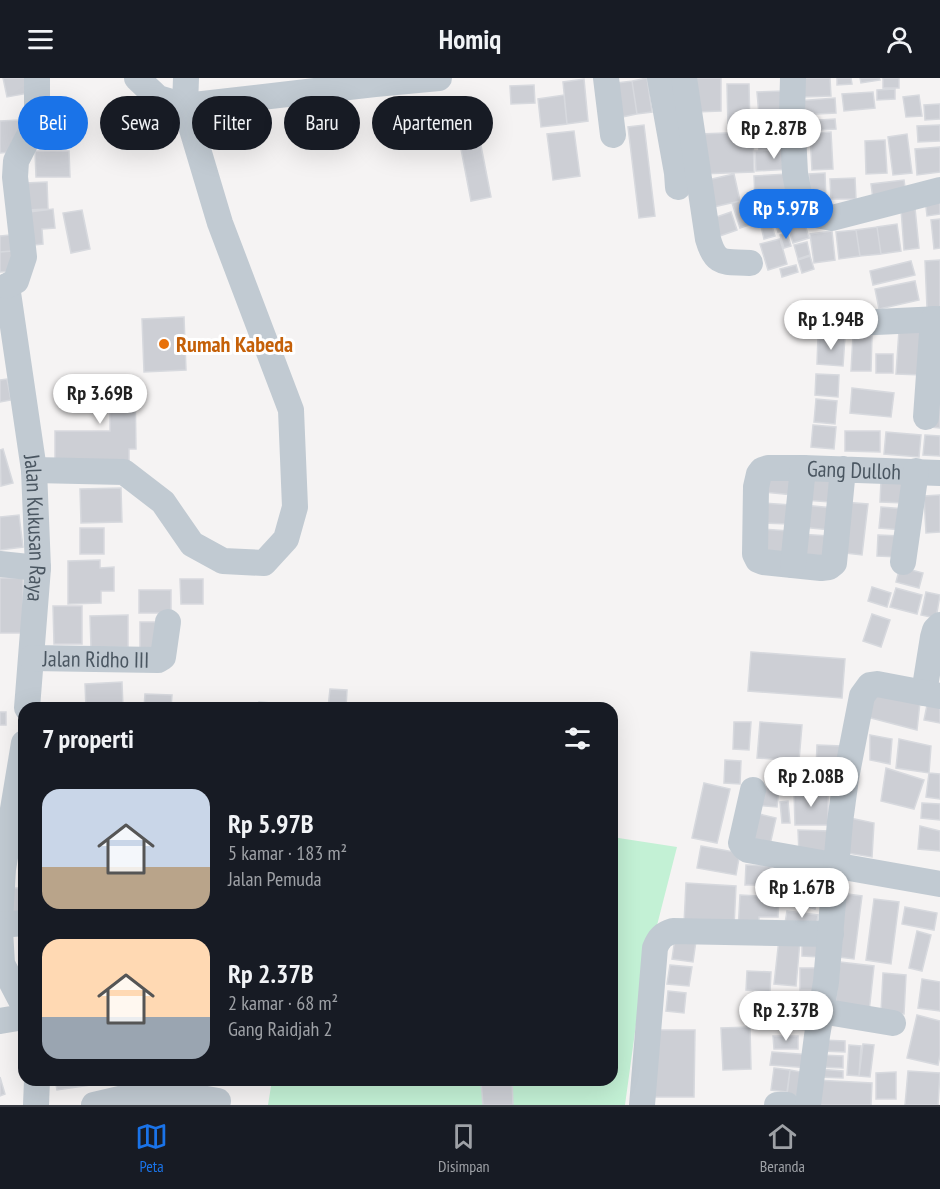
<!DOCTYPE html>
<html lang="id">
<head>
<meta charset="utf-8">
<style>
	body { margin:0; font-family:"PT Sans Narrow",sans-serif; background:#20242c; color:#f1f3f6; height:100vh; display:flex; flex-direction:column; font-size:22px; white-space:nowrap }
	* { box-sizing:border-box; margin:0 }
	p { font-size:20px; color:#9ea1a6 }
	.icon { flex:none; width:33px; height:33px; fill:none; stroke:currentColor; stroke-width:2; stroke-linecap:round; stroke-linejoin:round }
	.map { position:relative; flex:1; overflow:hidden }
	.details { position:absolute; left:18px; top:624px; width:600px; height:384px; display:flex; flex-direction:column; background:#171b24; border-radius:18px; box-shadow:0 6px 24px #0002 }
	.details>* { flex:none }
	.banner { position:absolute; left:18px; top:18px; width:600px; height:54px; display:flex; gap:12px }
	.price { position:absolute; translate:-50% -51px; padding:0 14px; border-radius:21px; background:#fff; color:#222; font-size:20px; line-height:39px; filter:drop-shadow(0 2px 3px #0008) }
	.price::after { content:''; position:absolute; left:50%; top:36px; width:18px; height:14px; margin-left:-9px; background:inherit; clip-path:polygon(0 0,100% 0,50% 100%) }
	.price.current { background:#1a73e8; color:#fff }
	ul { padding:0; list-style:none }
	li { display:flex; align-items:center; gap:18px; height:150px; padding:0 24px }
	li span { display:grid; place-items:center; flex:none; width:168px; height:120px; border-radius:18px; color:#555 }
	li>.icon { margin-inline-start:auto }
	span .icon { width:72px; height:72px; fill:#fffc; stroke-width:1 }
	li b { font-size:26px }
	h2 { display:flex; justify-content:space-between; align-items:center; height:72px; padding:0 24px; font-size:26px }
	.pill { padding:0 21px; border-radius:27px; background:#171b24; box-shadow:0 6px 24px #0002; font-size:21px; line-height:54px }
	.pill.current { background:#1a73e8; color:#fff }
	header { display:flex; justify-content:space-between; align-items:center; height:78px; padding:0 24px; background:#171b24; font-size:27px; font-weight:600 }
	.menu { display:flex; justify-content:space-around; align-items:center; height:84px; border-top:2px solid #363941; background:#171b24; font-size:16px; color:#9ea1a6 }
	.menu a { display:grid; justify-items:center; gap:3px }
	.menu .current { color:#1a73e8 }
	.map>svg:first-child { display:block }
</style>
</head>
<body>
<header><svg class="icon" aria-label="menu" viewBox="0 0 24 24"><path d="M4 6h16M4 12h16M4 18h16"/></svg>Homiq<svg class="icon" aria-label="person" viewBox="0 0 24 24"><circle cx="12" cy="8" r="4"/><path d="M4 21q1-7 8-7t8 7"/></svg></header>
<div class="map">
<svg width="940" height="1027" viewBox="0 0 940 1027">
	<rect width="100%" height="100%" fill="#f5f3f3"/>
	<path fill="#c3f1d5" d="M612,759L677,769L641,910L625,1027H268L272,1002H612Z"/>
	<path fill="#cdcfd5" stroke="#d7d9de" stroke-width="1.5" d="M3,0H25L29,15L7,19Z
		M647,0L652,34L637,36L632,3Z
		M695,0H721V33L696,34Z
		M801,0H830L831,18L802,19Z
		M837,0H851L852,6L837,7Z
		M860,0H879L880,2L861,5Z
		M883,0H899V10H883Z
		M584,1L588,43L567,46L563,4Z
		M632,3L637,36L622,39L617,5Z
		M727,6H749L750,51H728Z
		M534,7L535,25L511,26L510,8Z
		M895,11V21L877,22V12Z
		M783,13L785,48L760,49L757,14Z
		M873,14L875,30L844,33L842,16Z
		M564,17L567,46L541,49L538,21Z
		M919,17L922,38L906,39L903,19Z
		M835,20L836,35L798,37L797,23Z
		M940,26V41L925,42L924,27Z
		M474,32L491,119L471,123L454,35Z
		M66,39L69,63L44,67L41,42Z
		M835,41L836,51L804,53L803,43Z
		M19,42L20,73L0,75V43Z
		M644,47L655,138L639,140L628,49Z
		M940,47V63L918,64L917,48Z
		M787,52L789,68L759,72L757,55Z
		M574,53L580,98L553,102L547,56Z
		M753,54L754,94L700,96L699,56Z
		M831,54L833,91L812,92L810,55Z
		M907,56L912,95L893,97L888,59Z
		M885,62L887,95L866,96L865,63Z
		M940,69V94L917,97L915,71Z
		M791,71L792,91L756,93L755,73Z
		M35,73H69L70,99H36Z
		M825,95L826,123L810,124L809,96Z
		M734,96L740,123L709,130L703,103Z
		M787,96L789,119L755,121L754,98Z
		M855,100L856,121H831L830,101Z
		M904,102L906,117L873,121L871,106Z
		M47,104L48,131L26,132L25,105Z
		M940,118V136L927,138L925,120Z
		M751,120L758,144L740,150L732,125Z
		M915,130L919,170L904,172L901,131Z
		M53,131L55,150L42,151L43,166L24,168L21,135Z
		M82,132L90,171L71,175L63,135Z
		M780,132L786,152L778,154L772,134Z
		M731,134L737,152L714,160L708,142Z
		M802,136L809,160L793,165L786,141Z
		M770,141L775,158L764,161L760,144Z
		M940,141V170L934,171L931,142Z
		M897,146L901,173L881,176L877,149Z
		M877,149L881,176L860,178L856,152Z
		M856,152L860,178L839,181L836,154Z
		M832,153L835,182L814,185L810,156Z
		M787,155L791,168L784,170L780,157Z
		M10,157L12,173L0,174V158Z
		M780,161L787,186L768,192L760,166Z
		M807,164L810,177L798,181L794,167Z
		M12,173L13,193L0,194V174Z
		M810,178L814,191L802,195L798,182Z
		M940,182V229L927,230L925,183Z
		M911,183L915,197L873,207L870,193Z
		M796,187L798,194L782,199L780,191Z
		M915,203L919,222L879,231L875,211Z
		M184,239L186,292L144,294L142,241Z
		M899,252L925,253L923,297L896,296Z
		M853,257L872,258L871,293H851Z
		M818,258L845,259L843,288L817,286Z
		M876,276H893V295H876Z
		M816,296L839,297L838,319L815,317Z
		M7,301L11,322L0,324V302Z
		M110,304H135L136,371H129V384L55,385V353H110V327H62V306L110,305Z
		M940,308V350L931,349Z
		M852,310L894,315L891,339L850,335Z
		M816,321L837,323L835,346L814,344Z
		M813,347L836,349L834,371L811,369Z
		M845,353H880V374L845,373Z
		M886,354L921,357L919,379L884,376Z
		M925,357L940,358V378L923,377Z
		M3,371L13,405L1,408L0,372Z
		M766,395L795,397L793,417L764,414Z
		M806,397L832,399L830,424L804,422Z
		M881,402L906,403L905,425L880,424Z
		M121,410L122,444L81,445L80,411Z
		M940,417V454L926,455L924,418Z
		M843,424L868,426L862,477L837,474Z
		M763,425L791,427L789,446L762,445Z
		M804,427L833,430L831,452L801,449Z
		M881,429L905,431L903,452L879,450Z
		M19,437L23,469L0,472V439Z
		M80,450H104V476H80Z
		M761,451L789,453L786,478L759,475Z
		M799,456L829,458L828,482L797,480Z
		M878,457L901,458L900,479L877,478Z
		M100,482V490L114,489V513H101V525L68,526V483Z
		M900,489L923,495L919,510L896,504Z
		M0,500H23V555H0Z
		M180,501H203V526H181Z
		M872,509L891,515L887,529L868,523Z
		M896,510L922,517L917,536L890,529Z
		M139,512H171V535H139Z
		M926,514L940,517L936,540L921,537Z
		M53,528H82V566H54Z
		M872,536L890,542L881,569L863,563Z
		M128,537V569L91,570L90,538Z
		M140,544H160V572H140Z
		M751,574L845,581L842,620L748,613Z
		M122,604L123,630H86L85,606Z
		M330,611L347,612L346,630H328Z
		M875,614L920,624L917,652L867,639Z
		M145,616L172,617L171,630H144Z
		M259,624L296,627V630H259Z
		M927,627L940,629V645L924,642Z
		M0,634H6V647H0Z
		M734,644H751L749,672L733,671Z
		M760,644L802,647L799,683L757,680Z
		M870,657L892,661L890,686L870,682Z
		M899,661L931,668L929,695L896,690Z
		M817,667L842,668L840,694L816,692Z
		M725,682L741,683L740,706L724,705Z
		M886,690L924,702L914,731L881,723Z
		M929,695L940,696V721L926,719Z
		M704,705L730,711L717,765L692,760Z
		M756,708L779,710L777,729L754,727Z
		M794,714H828V747H795Z
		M788,723L790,745H782L780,724Z
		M922,725L940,726V742L921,740Z
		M755,735L776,740L770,767L749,763Z
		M850,740L874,745L872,779L841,774Z
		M920,748L940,753V773L918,771Z
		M798,752L831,753V774L799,776Z
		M701,768L740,775L736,797L697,790Z
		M795,786L826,794L820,816L789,808Z
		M746,787L771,788L770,807H745Z
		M686,805L736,808L734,849L684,846Z
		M8,810H24V842H8Z
		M788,811L818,820L815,831L785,822Z
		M840,815L862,818L854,881L831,878Z
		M740,817L779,819L778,839H759L758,854L738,853Z
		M874,821L899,824L891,886L866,882Z
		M905,829L937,835L934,852L902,846Z
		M787,833L818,837L816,849L785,845Z
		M917,853L931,857L922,893L909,890Z
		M675,860L696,863L693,884L672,881Z
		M779,861L800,863L796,908L774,906Z
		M802,867H820V879L802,878Z
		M840,884L874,888L869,934L835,930Z
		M670,887L692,889L689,908L667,906Z
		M800,890H819L818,912H800Z
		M747,893L771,894L770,914L746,912Z
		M883,895L906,897L904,936L881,934Z
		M922,901L940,904V933L918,930Z
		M668,913L686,915L684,935L666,933Z
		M752,916L818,922L815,953L749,947Z
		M917,937L940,943V977L938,987L907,980Z
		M750,949L751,991L723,992L721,950Z
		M654,952H695L694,1019H653Z
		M773,958H798V971H774Z
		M822,962L845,963V974L821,973Z
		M863,966L874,967L870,999L859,998Z
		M849,967L861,968L859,998L847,997Z
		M772,974L812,977L810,990L770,987Z
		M819,977L843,978V990L818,989Z
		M774,990L790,992L787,1014L771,1012Z
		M818,991L843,993V1000L818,999Z
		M790,992L801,994L799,1018L787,1017Z
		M908,993L940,995L938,1027H905Z
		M896,994V1021H876V995Z
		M0,999L5,1016L0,1018Z
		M55,1002H97V1006L57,1012Z
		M147,1002H171L170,1010L147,1009Z
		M180,1002H203L202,1013L180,1012Z
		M481,1002H512L513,1027H483Z
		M815,1002L872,1005L871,1027H814Z"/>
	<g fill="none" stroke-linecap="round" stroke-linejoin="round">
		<g stroke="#c1cad2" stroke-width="26">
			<path d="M137,0L158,20L185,28L375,6L439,0"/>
			<path d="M606,0L613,57"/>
			<path d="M660,0L677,95L678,109"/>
			<path d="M684,0L708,161C716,189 725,183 750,185"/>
			<path d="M793,0L792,37L795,95L800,122L816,137L832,140L940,112"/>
			<path id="s1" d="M7,208L34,392L38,490L27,630"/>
			<path d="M7,208L16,203L24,179L15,99L16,83L37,42V0"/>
			<path d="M834,246L940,241"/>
			<path d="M926,339L933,241"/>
			<path id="s2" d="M843,391L834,485L829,489L821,490L763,484L758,482L755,476L756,409L759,396L762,392L768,390H803L940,395"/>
			<path d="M34,392L124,394L163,424L192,466L223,483L264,485L286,461L295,429L291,332L220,145L185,28L186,0"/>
			<path d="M903,484L916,393"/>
			<path d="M0,486L38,490"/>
			<path d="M793,487L803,390"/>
			<path id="s3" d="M32,580L158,582L163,579L168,544"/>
			<path d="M924,615L933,559L935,552L940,547"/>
			<path d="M753,712L741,765L744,769L748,772L940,806"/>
			<path d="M0,842L3,791L24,665"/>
			<path d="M0,847L24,845"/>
			<path d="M0,852L2,886L24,928"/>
			<path d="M821,933L893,945"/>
			<path d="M0,943L24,939"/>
			<path d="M36,1027L37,1002"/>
			<path d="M94,1027L137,1017L190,1018L218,1023"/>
			<path d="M642,1027L655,870C659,860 663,856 673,853L831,856"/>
			<path d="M777,1027H787"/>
			<path d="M808,1027L817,958L826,904L840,744L846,700L862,618L870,607L877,606L940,618"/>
		</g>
	</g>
	<circle fill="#e8710a" stroke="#fff" stroke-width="2" cx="164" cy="266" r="6"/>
	<g text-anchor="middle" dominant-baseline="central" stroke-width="6" stroke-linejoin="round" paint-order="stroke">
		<g font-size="22" font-weight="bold" fill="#c56008" stroke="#fff" text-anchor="start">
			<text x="176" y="266">Rumah Kabeda</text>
		</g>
		<g font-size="22" fill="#4a5661" stroke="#fff">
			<text stroke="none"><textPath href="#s2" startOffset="357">Gang Dulloh</textPath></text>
			<text stroke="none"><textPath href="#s1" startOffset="244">Jalan Kukusan Raya</textPath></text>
			<text stroke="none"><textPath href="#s3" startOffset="64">Jalan Ridho III</textPath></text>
		</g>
	</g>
</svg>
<b class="price" style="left:774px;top:82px">Rp 2.87B</b>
<b class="price current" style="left:786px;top:162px">Rp 5.97B</b>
<b class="price" style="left:831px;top:273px">Rp 1.94B</b>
<b class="price" style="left:100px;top:347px">Rp 3.69B</b>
<b class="price" style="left:811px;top:730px">Rp 2.08B</b>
<b class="price" style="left:802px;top:841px">Rp 1.67B</b>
<b class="price" style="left:786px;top:964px">Rp 2.37B</b>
<div class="banner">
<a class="pill current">Beli</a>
<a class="pill">Sewa</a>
<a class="pill">Filter</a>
<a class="pill">Baru</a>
<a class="pill">Apartemen</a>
</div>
<section class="details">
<h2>7 properti<svg class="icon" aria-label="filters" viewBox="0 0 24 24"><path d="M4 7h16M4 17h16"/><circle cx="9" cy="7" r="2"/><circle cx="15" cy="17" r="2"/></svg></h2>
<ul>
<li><span style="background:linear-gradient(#c9d6e8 65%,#b9a48a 0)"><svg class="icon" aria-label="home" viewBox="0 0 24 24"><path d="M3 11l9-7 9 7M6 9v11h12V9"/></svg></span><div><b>Rp 5.97B</b><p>5 kamar · 183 m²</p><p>Jalan Pemuda</p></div></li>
<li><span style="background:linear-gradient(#ffd9b3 65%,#9aa5b1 0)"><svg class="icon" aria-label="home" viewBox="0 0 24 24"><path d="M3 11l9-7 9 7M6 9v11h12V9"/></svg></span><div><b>Rp 2.37B</b><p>2 kamar · 68 m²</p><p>Gang Raidjah 2</p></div></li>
</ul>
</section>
</div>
<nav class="menu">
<a class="current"><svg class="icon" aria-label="map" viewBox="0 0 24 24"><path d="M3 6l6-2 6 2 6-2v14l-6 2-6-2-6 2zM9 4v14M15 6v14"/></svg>Peta</a>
<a><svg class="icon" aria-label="saved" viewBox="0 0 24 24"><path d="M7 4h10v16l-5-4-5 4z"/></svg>Disimpan</a>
<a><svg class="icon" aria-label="home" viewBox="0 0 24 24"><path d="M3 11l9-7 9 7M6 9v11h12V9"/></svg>Beranda</a>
</nav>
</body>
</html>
